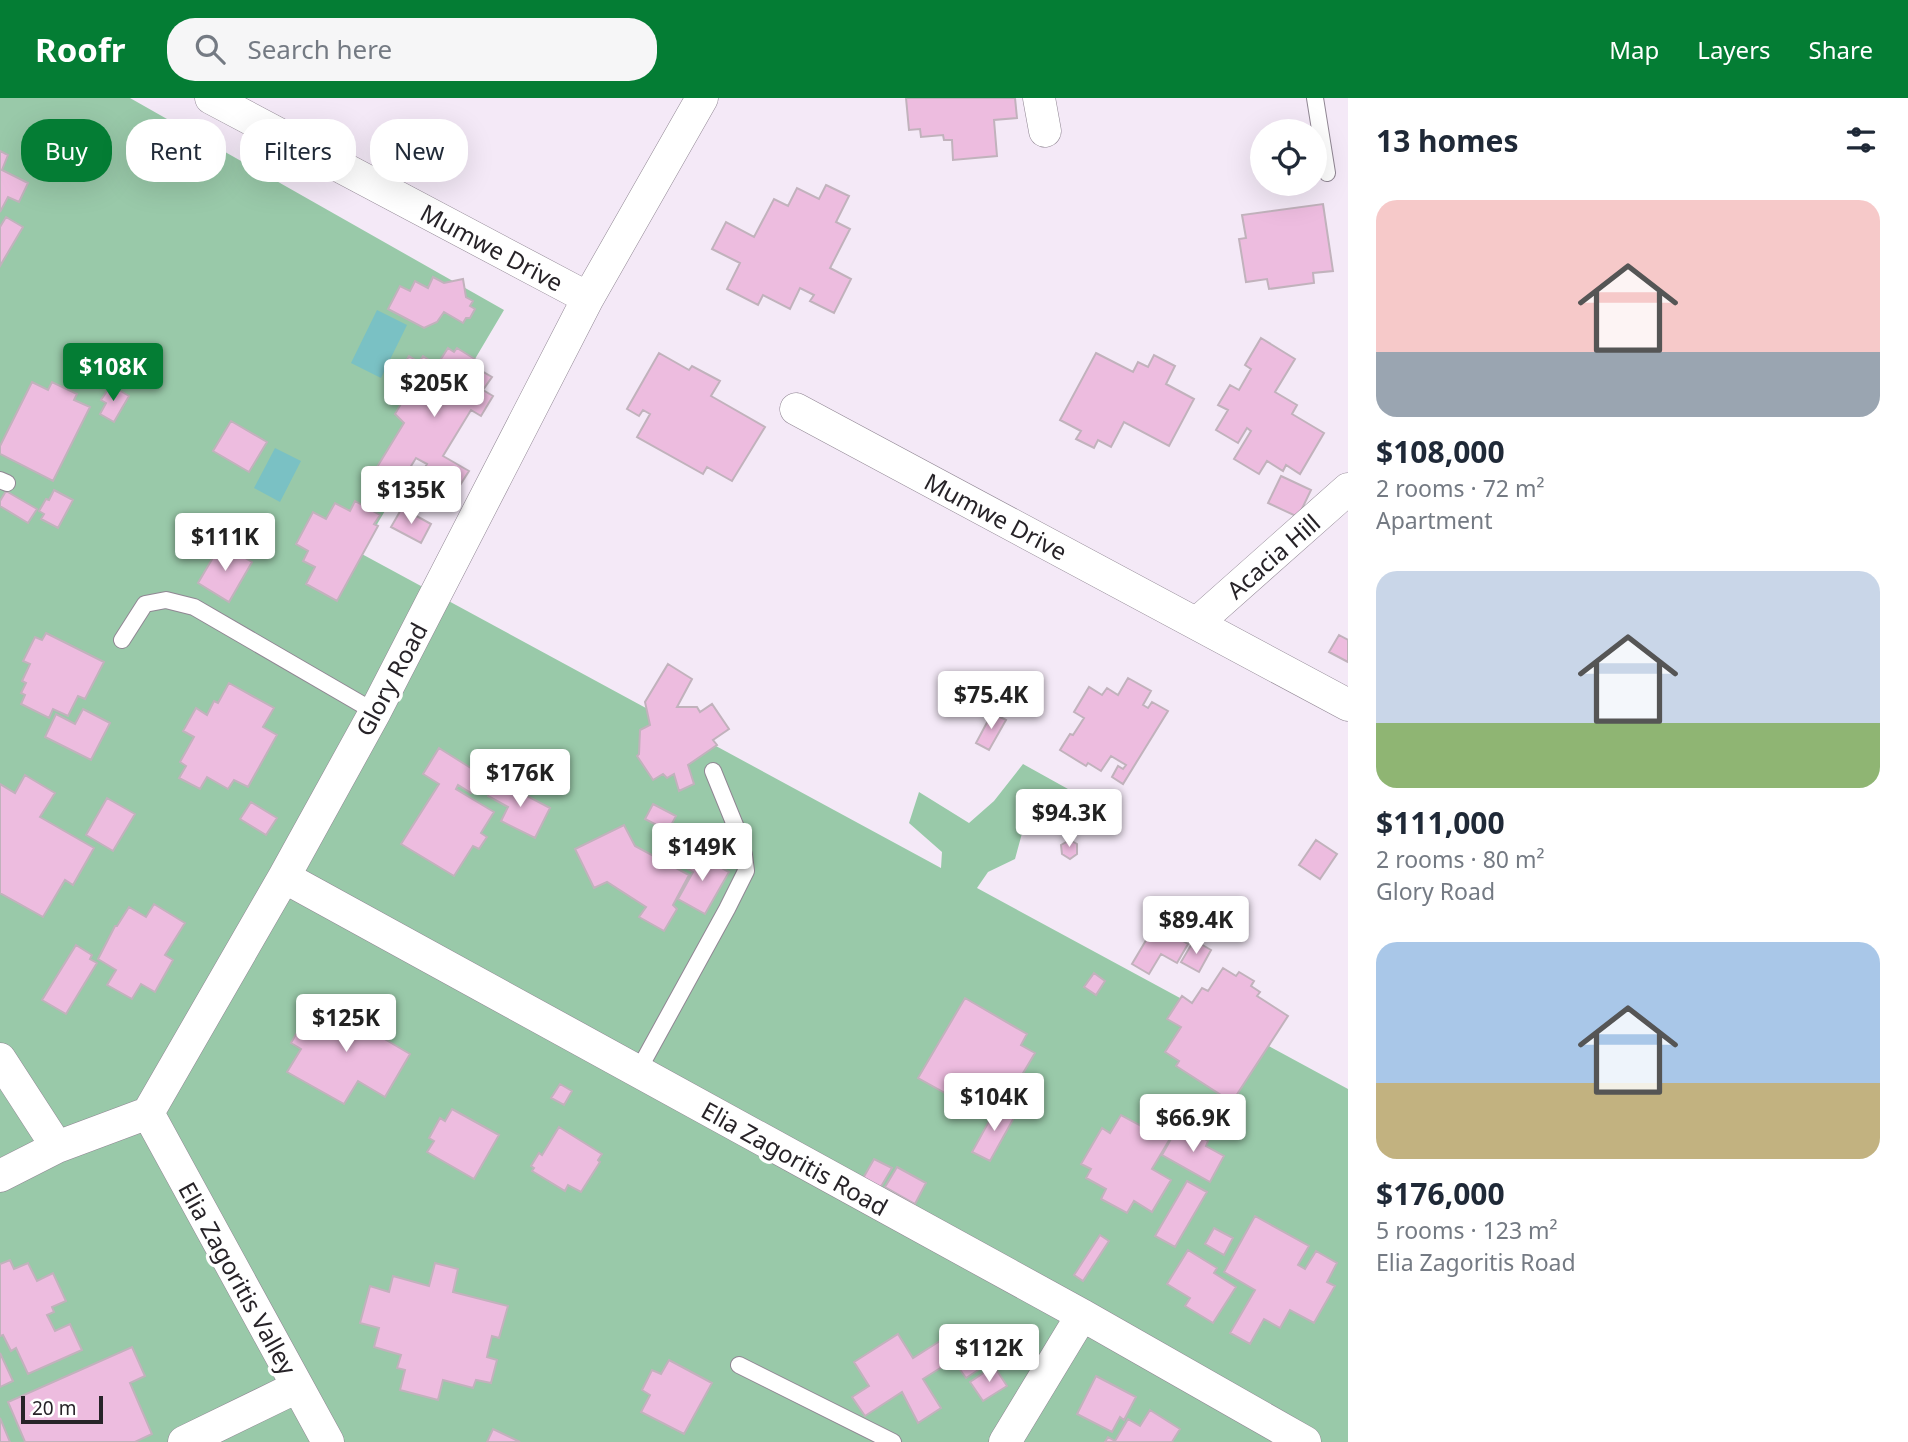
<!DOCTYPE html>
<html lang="en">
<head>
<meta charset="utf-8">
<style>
	body { margin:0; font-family:"Noto Sans",sans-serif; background:#f6f6f7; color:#1f2937; height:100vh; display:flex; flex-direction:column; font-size:26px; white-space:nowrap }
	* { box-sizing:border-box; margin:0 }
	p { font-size:23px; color:#747a83 }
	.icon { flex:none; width:38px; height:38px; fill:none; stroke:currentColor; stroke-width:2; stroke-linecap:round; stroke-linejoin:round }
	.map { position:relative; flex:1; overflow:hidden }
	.details { display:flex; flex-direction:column; background:#fff; width:560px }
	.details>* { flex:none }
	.guide { position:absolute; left:21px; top:21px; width:665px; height:63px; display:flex; gap:14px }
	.fabs { position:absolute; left:1250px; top:21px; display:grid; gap:14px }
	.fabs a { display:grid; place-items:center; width:77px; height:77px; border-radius:50%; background:#fff; box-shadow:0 7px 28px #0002; font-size:35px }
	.scale { position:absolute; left:21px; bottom:18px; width:82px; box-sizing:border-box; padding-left:7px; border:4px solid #272328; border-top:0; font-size:19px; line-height:24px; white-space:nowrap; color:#272328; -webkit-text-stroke:5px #fff; paint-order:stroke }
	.price { position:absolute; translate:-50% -60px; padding:0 16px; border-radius:7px; background:#fff; color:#222; font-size:23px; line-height:46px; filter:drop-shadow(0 2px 4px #0008) }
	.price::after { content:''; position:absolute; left:50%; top:42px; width:21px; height:16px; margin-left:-10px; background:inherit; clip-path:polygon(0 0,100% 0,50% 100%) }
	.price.selected { background:#047d34; color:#fff }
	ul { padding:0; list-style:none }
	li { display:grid; align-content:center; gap:14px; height:371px; padding:0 28px }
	li span { display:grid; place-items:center; height:217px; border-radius:21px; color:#555 }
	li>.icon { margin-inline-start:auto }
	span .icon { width:126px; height:126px; fill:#fffc; stroke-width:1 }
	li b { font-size:30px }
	h2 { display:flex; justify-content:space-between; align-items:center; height:84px; padding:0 28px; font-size:30px }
	.tag { padding:0 24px; border-radius:28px; background:#fff; box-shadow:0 7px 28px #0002; font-size:24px; line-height:63px }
	.tag.selected { background:#047d34; color:#fff }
	header { display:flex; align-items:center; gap:42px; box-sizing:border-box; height:98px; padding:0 35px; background:#047d34; color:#fff }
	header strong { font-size:33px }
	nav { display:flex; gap:38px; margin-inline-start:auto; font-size:24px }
	.search { width:490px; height:63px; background:#f6f6f7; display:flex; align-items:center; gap:18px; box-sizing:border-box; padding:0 24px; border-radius:28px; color:#747a83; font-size:26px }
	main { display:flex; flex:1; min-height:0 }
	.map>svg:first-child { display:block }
</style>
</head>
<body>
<header>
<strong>Roofr</strong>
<div class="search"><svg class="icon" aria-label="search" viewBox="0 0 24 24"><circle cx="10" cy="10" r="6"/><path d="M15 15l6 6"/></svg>Search here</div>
<nav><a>Map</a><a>Layers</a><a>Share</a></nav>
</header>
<main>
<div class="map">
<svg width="1348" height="1344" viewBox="0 0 1348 1344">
	<rect width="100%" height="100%" fill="#f4e9f7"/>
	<path fill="#99c9a9" d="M0,0H130L504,212L360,455L941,770L942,754L909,725L919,694L969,725L994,703L1023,666L1095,706L1027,717L1015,761L988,774L977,790L1348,991V1344H0Z"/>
	<path fill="#7ac1c4" d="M377,212L407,227L381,280L351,265Z
		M102,247L140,268L128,291L90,270Z
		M275,350L301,363L280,404L254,390Z"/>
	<path fill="#edbcdf" stroke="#c1b2bc" stroke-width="2" d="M906,0H1015L1017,20L994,22L997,58L953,62L952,42H944L943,37L921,39L920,31L909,32Z
		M0,53L8,57L2,72L28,85L19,104L8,99L0,114Z
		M826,87L849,98L836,124L850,131L830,170L851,181L834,215L810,203L814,197L800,190L790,211L763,197L758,207L727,191L740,165L712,151L726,124L754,139L774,101L788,108L797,90L819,101Z
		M1323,106L1333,173L1313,175L1314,185L1269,191L1267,181L1246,184L1239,141L1246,140L1242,117Z
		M6,119L23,129L0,168V129Z
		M433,179L444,185L463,181L466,199L473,203L470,208L475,211L470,220H466L463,225L444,214L437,224L424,230L388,211L400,188L410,193L415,183L428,190Z
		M1261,240L1295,261L1275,294L1297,307L1292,316L1324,335L1300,376L1286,367L1283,373L1267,363L1259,376L1234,361L1251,333L1247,330L1238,345L1216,332L1228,312L1218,307L1230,287L1239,292L1251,271L1245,267Z
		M448,250L454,254L457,250L478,263L475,269L492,279L483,292L493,298L481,318L471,312L443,358L469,373L452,400L419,380L427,366L416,360L395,394L371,379L404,325L395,316L405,299L411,303L414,297L419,300L422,296L395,280L409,258L419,264L423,258L437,267Z
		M659,255L689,272L692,268L720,283L711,298L765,329L732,383L707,369L703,376L637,339L650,316L643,312L639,318L627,311Z
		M1096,255L1133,274L1138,264L1148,269L1154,257L1175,268L1166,286L1194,301L1169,348L1124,324L1111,349L1098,342L1094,350L1076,341L1081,333L1060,322Z
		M32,284L48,292L52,284L77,296L74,302L90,309L53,383L0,356V348Z
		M111,287L129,298L114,324L100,316L106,305L101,302Z
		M231,323L267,344L249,374L213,353Z
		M1281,378L1311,392L1298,419L1268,405Z
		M54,392L73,402L58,430L41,421L44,416L39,413L46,401L49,402Z
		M6,393L37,411L28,425L0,408V403Z
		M355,403L380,417L374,426L378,428L337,503L306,486L315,469L303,463L308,453L296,446L313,414L326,421L335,405L350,413Z
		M402,410L431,426L421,445L391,429Z
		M221,446L252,464L229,504L198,485Z
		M46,535L104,564L85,601L78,598L68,618L53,611L49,620L21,606L25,597L21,595L26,585L22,583L30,566L23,563L35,539L42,542Z
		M1339,537L1348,542V564L1329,554Z
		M668,566L692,581L677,609H697L700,614L712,606L729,631L713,642L717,647L688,667L694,686L679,693L674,676L667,680L663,676L653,682L637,658L639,656L640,632L650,627L645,604Z
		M1128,580L1151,593L1143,607L1148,610L1152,604L1168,613L1123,686L1112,679L1118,668L1123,671L1126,667L1111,658L1101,673L1088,665L1086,668L1060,652L1070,636L1073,637L1084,620L1074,614L1089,589L1102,597L1107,590L1118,597Z
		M229,585L274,610L263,629L277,637L248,689L234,682L228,691L207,679L200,691L179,680L186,668L180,664L194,639L183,633L196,610L207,617L214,603L218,605Z
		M83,611L110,625L91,662L45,639L56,616L75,626Z
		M992,615L1006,622L989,652L976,645Z
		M439,650L482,677L471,695L458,687L456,691L494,714L481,735L487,739L479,751L473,748L454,778L401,746L439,686L423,676Z
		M25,677L55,695L40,719L94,750L73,787L65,782L43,819L0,795V686L15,695Z
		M497,682L550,710L535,740L501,723L508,709L488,698Z
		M107,700L135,716L113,753L86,737Z
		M251,704L277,720L266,737L240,721Z
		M653,706L676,718L668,733L645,721Z
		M624,727L635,748L689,777L673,807L677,811L664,833L639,819L646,809L607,784L594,790L575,751Z
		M1070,742L1077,746V756L1070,761L1062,756L1061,747Z
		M1316,742L1337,756L1320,781L1299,767Z
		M691,753L729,774L705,816L678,801L693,774L683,768Z
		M154,806L185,825L165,857L173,862L155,894L141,886L132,901L107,887L116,872L98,861L115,828H117L129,809L146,819Z
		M1155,827L1188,846L1177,865L1161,856L1149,876L1132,866Z
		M1194,842L1211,852L1199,874L1181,864Z
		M76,847L92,857L90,861L97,865L66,916L42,902Z
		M1223,870L1236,878L1239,874L1254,883L1251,888L1260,894L1257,898L1288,918L1232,1004L1176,968L1179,963L1165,954L1181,929L1167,921L1182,898L1192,905L1202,890L1208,893Z
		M1094,875L1105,883L1096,897L1084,889Z
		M965,900L1027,936L1021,947L1035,955L1010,997L996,989L981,1015L918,980Z
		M330,902L359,919L362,913L383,925L376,936L410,956L385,999L358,983L344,1006L287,974L301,951L291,945L304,922L314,928Z
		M560,986L572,993L564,1007L551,1000Z
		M998,1007L1016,1016L990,1063L972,1054Z
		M452,1011L499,1037L474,1081L427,1054L434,1043L429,1040L440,1020L445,1023Z
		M1149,1014L1177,1029L1152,1071L1171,1082L1152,1114L1134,1103L1127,1115L1101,1101L1106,1091L1086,1080L1091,1071L1081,1066L1102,1030L1110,1035L1121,1017L1141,1028Z
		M559,1029L602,1056L598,1062L600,1064L581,1094L568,1087L565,1093L532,1073L534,1070L531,1068L539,1055L542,1057Z
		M1177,1030L1187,1036L1189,1031L1208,1043L1206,1048L1224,1058L1210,1084L1162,1057Z
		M874,1061L892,1070L879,1092L862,1082Z
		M897,1069L926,1085L915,1106L885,1089Z
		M1187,1083L1207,1094L1175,1149L1155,1138Z
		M1255,1118L1309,1148L1298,1167L1305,1171L1316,1153L1337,1165L1327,1184L1335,1188L1314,1225L1290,1212L1280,1230L1264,1221L1250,1246L1230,1235L1255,1192L1224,1174Z
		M1214,1130L1233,1140L1224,1157L1205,1146Z
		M1100,1137L1109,1143L1083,1183L1074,1177Z
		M1188,1152L1217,1170L1214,1175L1236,1189L1213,1225L1185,1208L1190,1200L1167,1186Z
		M10,1162L14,1171L28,1165L37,1183L53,1175L66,1203L52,1209L54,1214L47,1217L55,1233L70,1226L82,1252L28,1276L16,1250L11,1253L3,1237L0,1238V1166Z
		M435,1165L458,1171L453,1194L508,1208L499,1240L492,1238L487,1259L497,1262L491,1285L476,1282L473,1290L443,1282L438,1302L400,1292L405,1272L397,1270L401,1257L374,1249L379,1230L360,1225L370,1188L389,1194L393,1178L429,1188Z
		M898,1236L913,1260L943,1241L956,1260L923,1281L941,1310L918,1325L902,1294L865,1318L852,1299L869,1288L854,1264Z
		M977,1239L992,1263L966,1280L956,1266L967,1259L960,1250Z
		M132,1249L145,1278L130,1285L152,1336L135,1344H25L8,1304Z
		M0,1255L13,1283L0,1289Z
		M669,1262L712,1285L684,1336L641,1314L650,1297L642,1292L652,1272L661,1276Z
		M994,1268L1007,1288L983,1303L970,1284Z
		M1096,1278L1136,1299L1124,1322L1120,1319L1112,1334L1077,1316Z
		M1150,1312L1180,1331L1172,1344H1105L1108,1339L1115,1343L1128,1321L1140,1328Z
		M0,1320L10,1344H0Z
		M493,1331L520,1344H487Z"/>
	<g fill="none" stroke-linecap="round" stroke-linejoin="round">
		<g stroke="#908693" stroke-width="18">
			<path id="service" d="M1315,0L1327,75
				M0,382L7,385
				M122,542L145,506L166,502L194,509L375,614
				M638,973L727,811L746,773L744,757L737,732L713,673
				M739,1267L893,1344"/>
		</g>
		<g stroke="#908693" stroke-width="33">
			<path id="minor" d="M211,0L588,200
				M1039,0L1045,33
				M796,311L1348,607
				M1197,525L1348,391
				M284,779L1082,1217L1305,1344
				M0,961L57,1049
				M148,1015L328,1344
				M0,1078L57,1049L148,1015L284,779L375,614L588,200L702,0
				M184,1344L297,1289
				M1005,1344L1082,1217"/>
		</g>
		<use href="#service" stroke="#fff" stroke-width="16"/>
		<use href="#minor" stroke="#fff" stroke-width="32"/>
	</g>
	<g text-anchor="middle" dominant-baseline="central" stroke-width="7" stroke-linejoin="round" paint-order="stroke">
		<g font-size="24" fill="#272328" stroke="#fff">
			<text transform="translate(492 149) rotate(28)">Mumwe Drive</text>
			<text transform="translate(996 418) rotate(28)">Mumwe Drive</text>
			<text transform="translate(1273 458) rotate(-41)">Acacia Hill</text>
			<text transform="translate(391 581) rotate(-62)">Glory Road</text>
			<text transform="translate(795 1060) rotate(29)">Elia Zagoritis Road</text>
			<text transform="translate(238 1180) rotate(61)">Elia Zagoritis Valley</text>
		</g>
	</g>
</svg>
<div class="fabs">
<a><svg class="icon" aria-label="locate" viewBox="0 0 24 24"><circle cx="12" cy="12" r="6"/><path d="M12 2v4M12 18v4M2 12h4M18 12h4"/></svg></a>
</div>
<div class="scale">20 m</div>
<b class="price selected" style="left:113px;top:305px">$108K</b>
<b class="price" style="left:434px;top:321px">$205K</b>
<b class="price" style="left:411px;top:428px">$135K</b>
<b class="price" style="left:225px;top:475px">$111K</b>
<b class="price" style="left:991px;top:633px">$75.4K</b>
<b class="price" style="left:520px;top:711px">$176K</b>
<b class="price" style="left:1069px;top:751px">$94.3K</b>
<b class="price" style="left:702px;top:785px">$149K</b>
<b class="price" style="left:1196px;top:858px">$89.4K</b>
<b class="price" style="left:346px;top:956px">$125K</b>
<b class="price" style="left:994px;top:1035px">$104K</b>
<b class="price" style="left:1193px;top:1056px">$66.9K</b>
<b class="price" style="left:989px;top:1286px">$112K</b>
<div class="guide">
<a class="tag selected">Buy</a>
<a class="tag">Rent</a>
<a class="tag">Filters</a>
<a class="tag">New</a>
</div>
</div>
<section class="details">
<h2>13 homes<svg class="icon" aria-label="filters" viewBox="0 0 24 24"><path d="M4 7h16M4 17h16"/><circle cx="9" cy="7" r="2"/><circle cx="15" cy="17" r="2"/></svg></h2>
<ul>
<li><span style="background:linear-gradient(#f6c9c9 70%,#9aa5b1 0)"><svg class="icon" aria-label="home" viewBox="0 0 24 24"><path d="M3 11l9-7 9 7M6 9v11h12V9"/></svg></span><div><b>$108,000</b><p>2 rooms · 72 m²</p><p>Apartment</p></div></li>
<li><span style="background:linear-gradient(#c9d6e8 70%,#8fb573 0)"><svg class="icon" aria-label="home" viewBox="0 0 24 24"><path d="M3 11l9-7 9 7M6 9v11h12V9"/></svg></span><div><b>$111,000</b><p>2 rooms · 80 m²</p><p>Glory Road</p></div></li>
<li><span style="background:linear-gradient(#a9c7e8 65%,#c2b280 0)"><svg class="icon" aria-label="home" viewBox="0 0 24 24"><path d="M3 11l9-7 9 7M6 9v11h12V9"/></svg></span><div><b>$176,000</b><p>5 rooms · 123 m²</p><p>Elia Zagoritis Road</p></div></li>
</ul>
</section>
</main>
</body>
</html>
